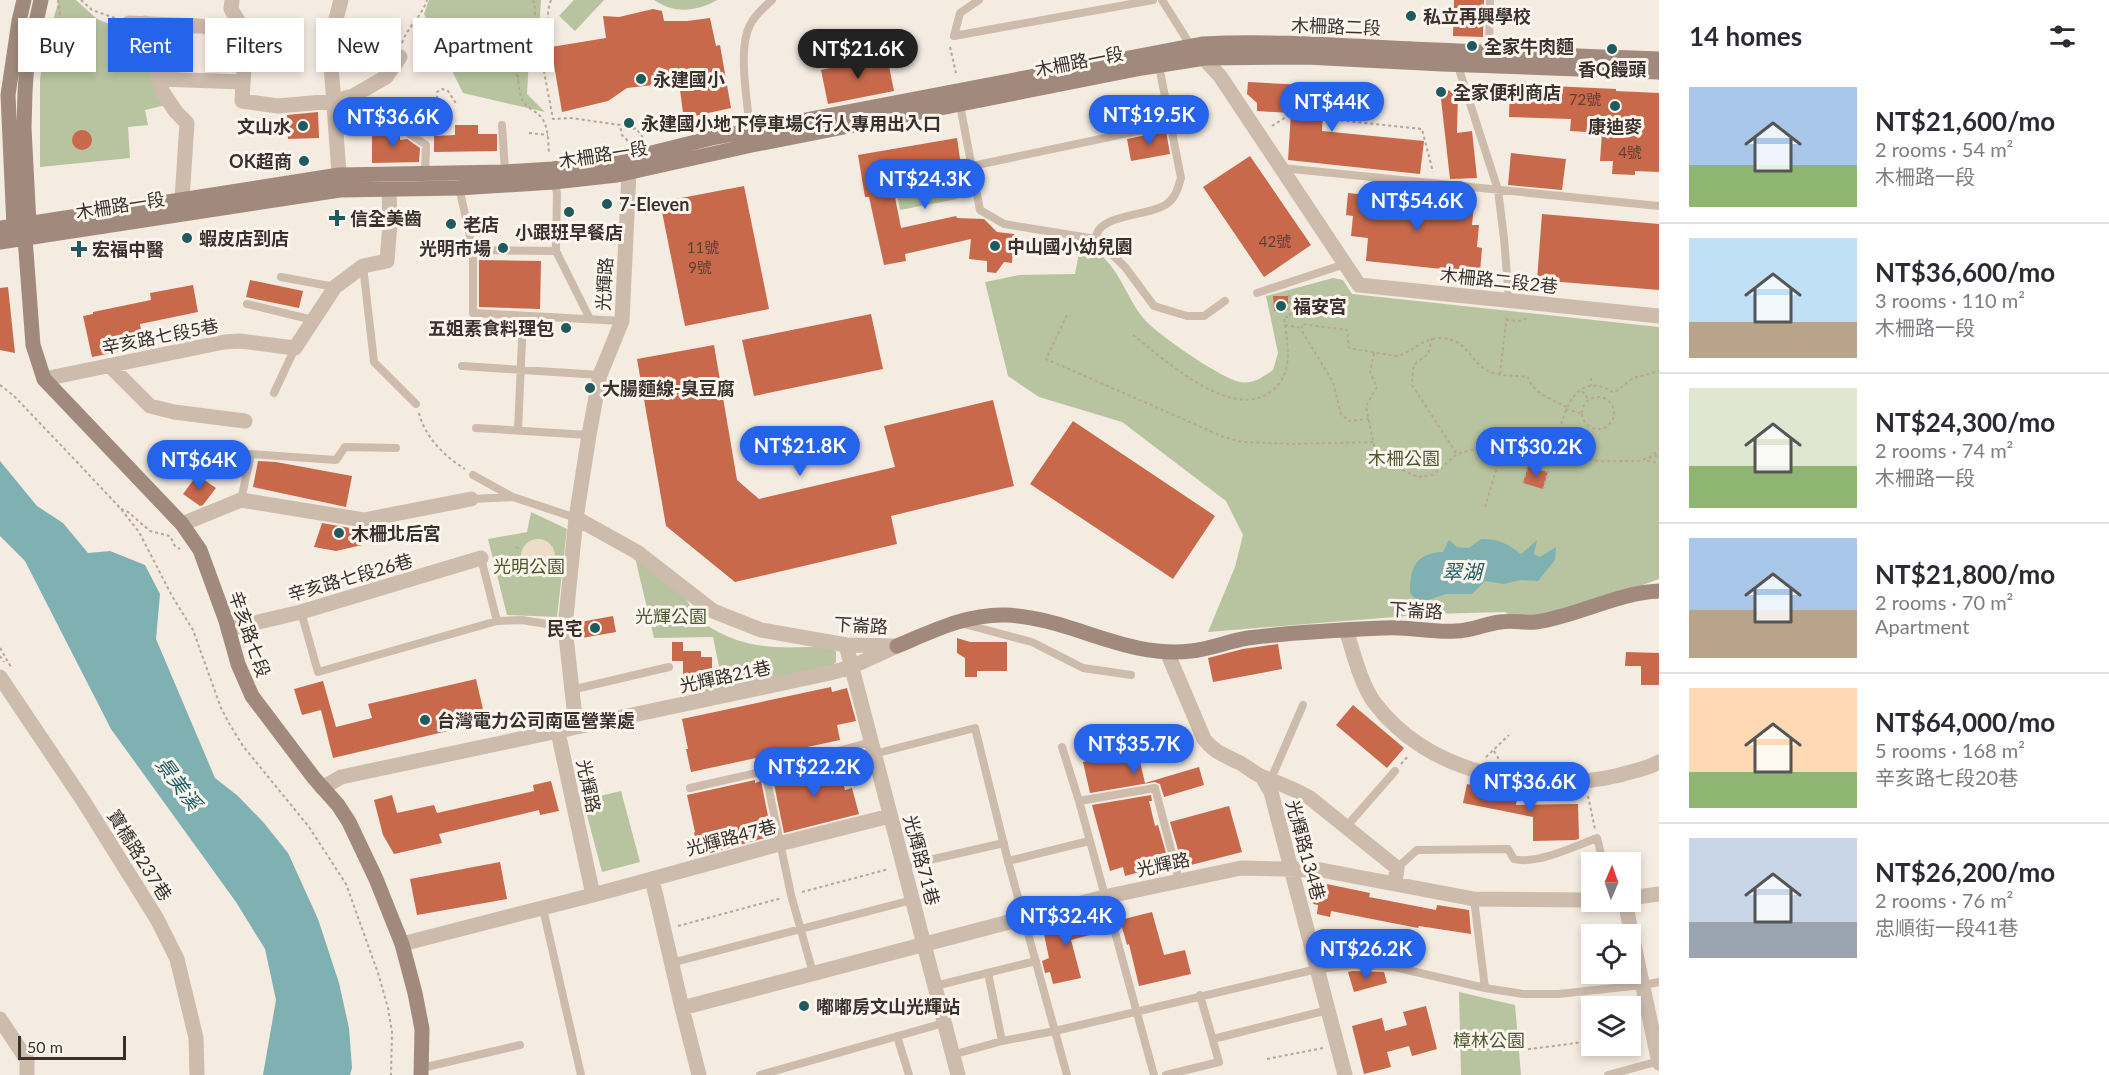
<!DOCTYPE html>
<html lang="en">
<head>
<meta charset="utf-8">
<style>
	body { margin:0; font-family:Lato,"Noto Sans TC",sans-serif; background:#f2f2f3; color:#2b2b33; height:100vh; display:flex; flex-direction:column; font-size:22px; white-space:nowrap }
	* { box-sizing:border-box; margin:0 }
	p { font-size:20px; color:#7c7c81 }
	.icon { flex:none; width:33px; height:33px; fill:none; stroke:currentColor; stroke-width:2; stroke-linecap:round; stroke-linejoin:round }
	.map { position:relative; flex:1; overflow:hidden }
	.sheet { display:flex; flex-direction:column; background:#fff; width:450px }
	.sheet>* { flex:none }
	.hud { position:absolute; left:18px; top:18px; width:570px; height:54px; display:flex; gap:12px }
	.needle { width:39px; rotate:2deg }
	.fabs { position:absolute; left:1581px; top:852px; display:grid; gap:12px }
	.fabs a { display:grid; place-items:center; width:60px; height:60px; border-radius:0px; background:#fff; box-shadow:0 3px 9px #0003; font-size:30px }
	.scale { position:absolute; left:18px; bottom:15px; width:108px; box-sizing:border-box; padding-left:6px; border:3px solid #3b302b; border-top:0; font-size:16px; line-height:21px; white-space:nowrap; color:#3b302b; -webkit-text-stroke:4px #fbf5ee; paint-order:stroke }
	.price { position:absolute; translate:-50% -51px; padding:0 14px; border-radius:21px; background:#2563eb; color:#fff; font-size:20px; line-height:39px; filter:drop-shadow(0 2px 3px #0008) }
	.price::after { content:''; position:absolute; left:50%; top:36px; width:18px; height:14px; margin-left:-9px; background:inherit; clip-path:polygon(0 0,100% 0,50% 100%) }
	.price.active { background:#222; color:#fff }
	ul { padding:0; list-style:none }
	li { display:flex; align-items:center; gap:18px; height:150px; padding:0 30px }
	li+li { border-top:2px solid #e1e1e2 }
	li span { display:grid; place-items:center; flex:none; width:168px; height:120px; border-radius:0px; color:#555 }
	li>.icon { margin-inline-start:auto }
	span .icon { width:72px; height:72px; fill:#fffc; stroke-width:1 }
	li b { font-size:26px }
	h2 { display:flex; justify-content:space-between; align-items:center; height:72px; padding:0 30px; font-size:26px }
	.chip { padding:0 21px; border-radius:0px; background:#fff; box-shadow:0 3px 9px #0003; font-size:21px; line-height:54px }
	.chip.active { background:#2563eb; color:#fff }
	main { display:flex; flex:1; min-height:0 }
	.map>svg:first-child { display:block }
</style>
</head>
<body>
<main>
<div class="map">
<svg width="1659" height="1075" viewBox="0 0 1659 1075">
	<rect width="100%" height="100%" fill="#f4ebe1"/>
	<path fill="#b8c4a0" d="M59,0H76L97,19L134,34L141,45L166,105L145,110L148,125L128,127L130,158L40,167V79L47,40Z
		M429,0H541L539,31L529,58L527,94L545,112L463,93L424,14Z
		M574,0H604L575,31L559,16Z
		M654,0H717C696,12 674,14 654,0Z
		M951,166L957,199L900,210L894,177Z
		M1080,247C1085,248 1093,249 1097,252C1120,269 1127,299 1144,319C1157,334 1222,379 1240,382C1252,385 1264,376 1273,370L1278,353L1266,296L1333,278L1343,280L1352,294L1659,327V579L1593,603L1577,614L1514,618L1505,612L1432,614L1208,632L1235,567L1243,535L1226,501L1122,422L1039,397L1008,376L985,282L1019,275L1075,274Z
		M531,512L567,529L557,617L507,615L488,539L527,532Z
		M635,557C651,570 668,582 682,595C691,604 695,617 705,624C746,652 784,648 830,646L836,652V662L833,665L704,693L709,681L721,676L713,637L654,638Z
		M621,791L640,862L602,872L583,800Z
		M1459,992L1515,1005L1521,1075H1461Z"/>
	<path fill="#ecdcc8" d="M521 556a17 17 0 1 1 34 0a17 17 0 1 1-34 0Z"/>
	<path fill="#7fb0b2" d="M0,461L37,506L63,523L88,553L110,551L145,565L160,594L156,639L215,778L238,796L264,823L288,853L318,919L339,983L349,1028L352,1068L350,1075H263L276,1000L265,949L236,902L111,729L25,561L0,536Z
		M1481,539C1498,539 1507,543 1521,554L1537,540L1534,554L1540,557L1556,547L1555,560L1538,581L1521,580L1503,584L1485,581L1472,594H1446L1419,603L1410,593C1410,568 1415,553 1443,552L1449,540L1457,547L1469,548Z"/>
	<path fill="#c8694b" d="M1454,0H1484L1483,37L1453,36Z
		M653,9L662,11L664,21H687L710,18L716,46L720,45L731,108L690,117L683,113L679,82L627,88L608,101L562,112L551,47L606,38L603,16L619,17Z
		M887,56L894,91L828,104L821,70Z
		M1248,82L1325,86L1322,131L1424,141L1420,174L1288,160L1291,113L1257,111V103L1247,94Z
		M1510,84L1616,89V91L1659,93V172L1635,171V175L1612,174L1613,161H1600L1602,133L1570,131L1571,119L1509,117Z
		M1440,90L1458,91L1457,133L1472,131L1477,178L1450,179Z
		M318,112L319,138L288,139L287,115Z
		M455,125H478V134H497V151L434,152V136L455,135Z
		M72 140a10 10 0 1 1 20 0a10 10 0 1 1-20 0Z
		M372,130H392L400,135V140L407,139L420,148L419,162L372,163Z
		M1166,131L1170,154L1131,161L1127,139Z
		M957,138L960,159L890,171L901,228L956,216L957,218L984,219L997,232L1014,234L1012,263L1004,262L996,273L987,272V261L969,259L971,239L905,254L906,261L884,265L869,197H865L858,155Z
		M1511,153L1566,159L1562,190L1508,185Z
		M1250,156L1311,245L1264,277L1203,187Z
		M744,186L769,309L685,326L660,202Z
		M1348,193L1474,205L1472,225H1479L1477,247L1482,248L1480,273L1366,261L1368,238L1351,236L1353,216L1346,215Z
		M1542,214L1659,224V290L1537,280Z
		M479,260L541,261L540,309L479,307Z
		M250,280L303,291L299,308L246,297Z
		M193,285L198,312L140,324L142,336L133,338V341L120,343L122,351L92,357L83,316L93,314V312L151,300L150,293Z
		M8,287L15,353L0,350V288Z
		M1273,296H1288V310L1274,311Z
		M871,314L883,369L754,396L742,340Z
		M714,345L737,480L759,499L895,467L884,426L993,400L1014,486L891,516L897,544L735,582L666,526L637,359Z
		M1073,421L1215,516L1173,579L1030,484Z
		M258,461L276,462L352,476L346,507L253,487Z
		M1528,466L1548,472L1543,489L1523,483Z
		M197,475L216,488L203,505L200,506L183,494Z
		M322,523L356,529L362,545L336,551L314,547Z
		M613,616L616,632L576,639L575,623Z
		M957,638L970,642H1007V671H977V677H965V658L957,653Z
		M672,642H683V651H701V657H712V676H683V661H672Z
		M1278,644L1282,669L1213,682L1208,658L1243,649Z
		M1626,652L1659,653V685H1641V666H1625Z
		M476,679L486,722L333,758L321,710L302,715L294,689L323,681L336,727L372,718L368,704Z
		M831,687L832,692L847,688L856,721L837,725L840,740L691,772L686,749H688L682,719Z
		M1353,705L1404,748L1387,768L1336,725Z
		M1137,749L1145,783L1199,767L1204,785L1164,797L1160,784L1155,782L1090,793L1083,762Z
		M838,763L845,790L852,788L859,814L784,833L773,779Z
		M755,780V783L761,781L772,836L700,856L694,833L695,832L687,795Z
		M551,781L559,811L540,815L539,810L439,834L442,843L394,854L383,835L374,800L392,795L397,813L434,805L437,813L534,791L533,785Z
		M1467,784L1518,794L1516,805L1578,804L1579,839L1575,840L1533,841V817L1463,803Z
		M1151,795L1152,801H1149L1155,826L1158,825L1167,856L1156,859L1158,867L1125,876L1123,867L1110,871L1092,805Z
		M1229,806L1242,852L1183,867L1170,822Z
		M500,862L507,899L417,915L410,879Z
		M1317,882L1370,893L1369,897L1436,910L1437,905L1469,910L1471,934L1419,926L1418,928L1331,911L1330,917L1317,914L1318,905L1313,904Z
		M1152,912L1164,955L1185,950L1191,974L1139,986L1129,944L1127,945L1120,920Z
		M1097,915L1101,932L1071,940L1081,978L1053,984L1050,972L1045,973L1042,961L1049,958L1042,925L1064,920L1065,923Z
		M1353,971L1384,972L1387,983L1354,992L1348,972Z
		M1426,1006L1437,1049L1412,1056L1409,1046L1387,1052L1391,1067L1364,1074L1352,1026L1382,1018L1385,1031L1407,1025L1403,1012Z"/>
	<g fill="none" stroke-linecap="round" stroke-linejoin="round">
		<path stroke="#b9a596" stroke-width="2" stroke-dasharray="3 3" stroke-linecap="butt" d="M58,0L60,15L66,29L72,32L76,41L73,55
			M81,0L92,10L115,18
			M533,0C542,22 518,44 518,67C518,76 518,96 524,103C528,108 535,111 539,115C549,124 548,141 549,154
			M551,0C547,10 548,20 547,31C546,39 542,47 541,56L553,119L571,118L620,125L622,135L629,142
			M402,43C408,26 422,16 427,0
			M950,47L956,73
			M512,56L518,80
			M1272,126L1289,115L1422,129L1433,172
			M434,129L442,123L444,118L437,100V92L442,89L448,91L457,105
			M633,129L636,128L644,139
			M529,133L548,135
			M1289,295L1290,317H1284L1285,325L1302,328
			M1288,302L1339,299L1346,294
			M1067,315L1046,359L1224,437L1242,442L1293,444L1373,442
			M1506,320L1519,321L1527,318
			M1133,335C1164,359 1233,424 1273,390C1293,373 1288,348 1285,325
			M1432,338L1428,354L1416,363L1413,369L1412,385L1457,454
			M1374,353L1370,372L1377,387L1366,406L1375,451L1384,462L1418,477L1433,475L1457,454L1475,449L1540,451L1598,461H1638L1659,455
			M1500,374L1507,314
			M1591,378V385
			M0,385L14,396L76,461L121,509L139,532L172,596L193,630L221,708L230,725L243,746L309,827L346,884L378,973L388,1008L392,1032L391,1075
			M1582,391L1589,400
			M1582 413a16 16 0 1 1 32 0a16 16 0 1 1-32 0Z
			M1566,409L1583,414
			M419,413C425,437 444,456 465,469
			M1369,419L1349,421L1341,414L1333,382L1302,331V324L1347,330L1349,348L1395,356C1412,355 1420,337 1442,338C1467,340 1469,359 1486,370C1497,377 1515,375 1528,377C1532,393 1552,399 1566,407
			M1553,453C1561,424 1571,365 1614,393L1633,378L1659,371
			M1649,458L1659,450
			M1647,461L1659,463
			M1538,468L1544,451
			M1523,483L1528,466L1548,472L1543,489
			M1485,507L1502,450
			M121,509L128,512L150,531L170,536L175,546L180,549
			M516,547L521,550
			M0,648L11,667
			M0,656L4,662
			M1494,751L1500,761
			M1486,757L1509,735
			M1401,764L1409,755
			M1588,796L1595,829
			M802,892L889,869
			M678,926L782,898
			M1630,1036L1638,1035
			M1522,1050L1592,1041
			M1267,1059L1323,1048"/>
		<path stroke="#cdbbac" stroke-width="8" d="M979,0L960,13L954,36L1153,0
			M1162,0L1191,46
			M1489,52L1490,0
			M1457,63L1498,190L1504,238L1509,300
			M353,96L426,145L425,174
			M960,105L980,210L1004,224L1096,239L1125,267L1154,306L1187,316H1204L1225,301
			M502,125L505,172
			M750,131C748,103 737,49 750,25C755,15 764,7 772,0
			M972,166L1171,124
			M1282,168L1659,206
			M554,182L557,193L556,251L590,319
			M459,187L473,250V313L622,321
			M1096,239C1096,213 1151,217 1168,203C1176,197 1178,187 1181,178L1159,66
			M473,250L556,251
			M363,266L374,362L416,404
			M281,277L335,287
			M1257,293L1345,264
			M247,304L313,320
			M462,366L600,375
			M274,393L295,348
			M476,428L589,435
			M518,430L523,317
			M473,475L511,496
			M471,499L513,497L576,518
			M241,500L251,454L336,460L345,447L396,448
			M481,558L497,621
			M301,612L318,672L497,621L522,620L565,627
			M964,624L1032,642L1083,668L1131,675
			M571,690L669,667
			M1062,747L1079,801L1154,1075
			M874,754L975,728L1008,861L1067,1075
			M765,771L791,895L813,973
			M1271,779L1303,705
			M690,788L765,771L871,742
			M1079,801L1155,788L1179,880
			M1346,827L1395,771
			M1008,861L1089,841
			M903,866L1004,843
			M1397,868L1417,850L1508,849L1514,859C1537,865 1575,846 1597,838L1603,862
			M1474,899L1485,988
			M543,909L581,1075
			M671,963L912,900
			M988,973L1002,1041
			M935,986L1036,961
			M897,1036L909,1075
			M1213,1039L1328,1010
			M952,1055L1002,1041L1055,1031L1317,969L1353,965L1394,967L1485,988L1523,994H1558L1643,985L1659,982
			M422,1068L520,1045
			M760,1075L944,1023
			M1166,1075L1219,1062L1200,995
			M1608,1075L1659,1061"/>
		<path stroke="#cdbbac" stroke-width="15" d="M232,0L231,9L246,34L242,101L278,106L334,101L353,96L386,77L400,57
			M129,23L242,28
			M145,23L162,91L176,112L187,123L182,199
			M1198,52L1220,76L1359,285L1659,316
			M159,79L243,82
			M340,187L331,65V38L341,0
			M110,366L150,406L174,412L245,421
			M44,379L224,342L240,341L295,348L335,287L363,266L387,261L390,223L389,189
			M576,518L637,552L713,611L761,630L846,645L893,646
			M182,524L241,500L364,520L471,499
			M228,629L301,612L481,558
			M1346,630C1354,654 1360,682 1374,702C1428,775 1536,795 1620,775C1633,771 1647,769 1659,762
			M846,645L958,1075
			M1167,652L1204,739C1214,752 1224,755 1238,762C1247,766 1254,774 1263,777C1279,783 1295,789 1310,798L1397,868L1395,883
			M0,677L84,802L157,919L177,959L196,1038L197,1075
			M576,727L565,627L576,518L589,435L600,375L622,321L629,172L627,162
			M558,732L593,895L652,879L682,1008L1104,897L1241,868L1321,870L1474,899L1592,900
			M1262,777L1271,792L1345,1075
			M322,788L341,777L830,673L851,667L897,646
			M652,879L779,844L890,816
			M1630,898L1659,894
			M1625,902L1659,1063
			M402,944L593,895
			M682,1008L699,1075
			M0,1019L27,1060V1075"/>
		<path stroke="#a18a7d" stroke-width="15" d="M41,0L27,62L25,92L24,128L29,224L25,238L33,345L44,379L182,524L200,550L226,621L238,664L252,696L314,778L338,805L349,822L376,879L402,944L415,993L422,1029L421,1075
			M14,227L8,95L19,21L24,0
			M0,228L339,175L505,172L553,169L627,159L712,138L1202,44C1280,40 1357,47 1435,50C1510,53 1584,57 1659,59
			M0,242L340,190L459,188L554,182L617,175L752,145L1142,68L1205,58L1306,57L1442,64L1659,72
			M897,646C933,631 966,614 1005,615C1069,617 1126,659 1191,651C1210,649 1229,641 1248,638C1293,632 1339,630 1384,628C1408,626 1432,633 1456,631C1471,631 1485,624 1500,622C1512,620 1524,623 1536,622C1578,616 1616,593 1659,591"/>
	</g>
	<g fill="#1f5a5e" stroke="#fbf5ee" stroke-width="2">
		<circle cx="1411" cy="16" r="6"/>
		<circle cx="1472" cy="46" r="6"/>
		<circle cx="1612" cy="49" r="6"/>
		<circle cx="641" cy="79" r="6"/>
		<circle cx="1441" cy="92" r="6"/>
		<circle cx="1615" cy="106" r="6"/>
		<circle cx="629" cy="123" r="6"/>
		<circle cx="303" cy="126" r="6"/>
		<circle cx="304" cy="161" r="6"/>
		<circle cx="607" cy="204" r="6"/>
		<circle cx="569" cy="212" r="6"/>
		<path d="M334 209h6v6h6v6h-6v6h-6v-6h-6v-6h6z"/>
		<circle cx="451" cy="224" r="6"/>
		<circle cx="187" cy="238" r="6"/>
		<circle cx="995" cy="246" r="6"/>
		<circle cx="503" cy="248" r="6"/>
		<path d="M76 240h6v6h6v6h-6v6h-6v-6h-6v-6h6z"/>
		<circle cx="1281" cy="306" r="6"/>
		<circle cx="566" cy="328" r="6"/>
		<circle cx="590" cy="388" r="6"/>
		<circle cx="339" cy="533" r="6"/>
		<circle cx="595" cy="628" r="6"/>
		<circle cx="425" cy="720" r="6"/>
		<circle cx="804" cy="1006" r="6"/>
	</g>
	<g text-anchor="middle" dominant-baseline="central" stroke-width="6" stroke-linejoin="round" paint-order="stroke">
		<g font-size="15" fill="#5e3e33">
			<text x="1585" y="99">72號</text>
			<text x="1630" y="152">4號</text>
			<text x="1275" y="241">42號</text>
			<text x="703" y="247">11號</text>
			<text x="700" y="267">9號</text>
		</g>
		<g font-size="18" font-weight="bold" fill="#3b302b" stroke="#fbf5ee" text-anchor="start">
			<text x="1423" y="16">私立再興學校</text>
			<text x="1484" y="46">全家牛肉麵</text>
			<text x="1612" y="69" text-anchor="middle">香Q饅頭</text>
			<text x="653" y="79">永建國小</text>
			<text x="1453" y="92">全家便利商店</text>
			<text x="641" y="123">永建國小地下停車場C行人專用出入口</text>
			<text x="291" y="126" text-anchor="end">文山水</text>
			<text x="1615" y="126" text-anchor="middle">康迪麥</text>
			<text x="292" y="161" text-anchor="end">OK超商</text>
			<text x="619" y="204">7-Eleven</text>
			<text x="350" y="218">信全美齒</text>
			<text x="463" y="224">老店</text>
			<text x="569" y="232" text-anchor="middle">小跟班早餐店</text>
			<text x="199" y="238">蝦皮店到店</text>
			<text x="1007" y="246">中山國小幼兒園</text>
			<text x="491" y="248" text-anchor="end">光明市場</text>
			<text x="92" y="249">宏福中醫</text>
			<text x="1293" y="306">福安宮</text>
			<text x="554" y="328" text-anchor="end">五姐素食料理包</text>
			<text x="602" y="388">大腸麵線-臭豆腐</text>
			<text x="351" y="533">木柵北后宮</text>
			<text x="583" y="628" text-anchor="end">民宅</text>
			<text x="437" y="720">台灣電力公司南區營業處</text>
			<text x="816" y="1006">嘟嘟房文山光輝站</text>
		</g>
		<g font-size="18" fill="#3b302b" stroke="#fbf5ee">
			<text transform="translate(1336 26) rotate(2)">木柵路二段</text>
			<text transform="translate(1079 61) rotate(-11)">木柵路一段</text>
			<text transform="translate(603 154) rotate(-9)">木柵路一段</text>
			<text transform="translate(120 205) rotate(-9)">木柵路一段</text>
			<text transform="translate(1499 280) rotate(6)">木柵路二段2巷</text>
			<text transform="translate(604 284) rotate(-87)">光輝路</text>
			<text transform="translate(160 336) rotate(-11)">辛亥路七段5巷</text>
			<text transform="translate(350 577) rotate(-16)">辛亥路七段26巷</text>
			<text transform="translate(1416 610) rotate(3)">下崙路</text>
			<text transform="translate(861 625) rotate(3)">下崙路</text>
			<text transform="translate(250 634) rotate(71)">辛亥路七段</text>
			<text transform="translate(725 676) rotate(-12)">光輝路21巷</text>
			<text transform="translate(589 786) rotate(78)">光輝路</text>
			<text transform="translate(731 837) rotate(-15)">光輝路47巷</text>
			<text transform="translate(1306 850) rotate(75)">光輝路134巷</text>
			<text transform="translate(140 855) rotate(58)">寶橋路237巷</text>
			<text transform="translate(922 860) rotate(75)">光輝路71巷</text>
			<text transform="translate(1163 864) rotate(-12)">光輝路</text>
		</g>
		<g font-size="18" fill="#4a5a2e" stroke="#fbf5ee">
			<text x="1404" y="458">木柵公園</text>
			<text x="529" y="566">光明公園</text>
			<text x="671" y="616">光輝公園</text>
			<text x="1489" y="1040">樟林公園</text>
		</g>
		<g font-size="20" font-style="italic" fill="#1f5a5e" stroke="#fbf5ee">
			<text x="1462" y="571">翠湖</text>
			<text transform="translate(179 783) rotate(53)">景美溪</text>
		</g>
	</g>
</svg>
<div class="fabs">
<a><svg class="needle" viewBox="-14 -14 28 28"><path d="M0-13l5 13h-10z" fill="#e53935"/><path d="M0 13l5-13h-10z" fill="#7c7c81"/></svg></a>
<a><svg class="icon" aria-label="locate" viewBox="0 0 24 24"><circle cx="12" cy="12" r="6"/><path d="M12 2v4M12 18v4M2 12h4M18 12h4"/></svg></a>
<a><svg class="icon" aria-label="layers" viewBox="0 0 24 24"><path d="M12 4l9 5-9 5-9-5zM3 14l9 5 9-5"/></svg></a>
</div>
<div class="scale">50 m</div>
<b class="price active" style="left:858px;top:80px">NT$21.6K</b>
<b class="price" style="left:1332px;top:133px">NT$44K</b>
<b class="price" style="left:1149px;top:146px">NT$19.5K</b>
<b class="price" style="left:393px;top:148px">NT$36.6K</b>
<b class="price" style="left:925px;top:210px">NT$24.3K</b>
<b class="price" style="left:1417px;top:232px">NT$54.6K</b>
<b class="price" style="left:800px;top:477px">NT$21.8K</b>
<b class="price" style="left:1536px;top:478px">NT$30.2K</b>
<b class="price" style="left:199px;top:491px">NT$64K</b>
<b class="price" style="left:1134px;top:775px">NT$35.7K</b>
<b class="price" style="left:814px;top:798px">NT$22.2K</b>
<b class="price" style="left:1530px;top:813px">NT$36.6K</b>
<b class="price" style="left:1066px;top:947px">NT$32.4K</b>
<b class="price" style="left:1366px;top:980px">NT$26.2K</b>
<div class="hud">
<a class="chip">Buy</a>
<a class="chip active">Rent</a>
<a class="chip">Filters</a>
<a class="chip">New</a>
<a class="chip">Apartment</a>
</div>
</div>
<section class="sheet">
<h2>14 homes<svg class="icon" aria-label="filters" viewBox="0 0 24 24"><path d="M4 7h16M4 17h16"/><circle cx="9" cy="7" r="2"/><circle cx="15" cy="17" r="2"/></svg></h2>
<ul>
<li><span style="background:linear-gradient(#a9c7e8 65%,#8fb573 0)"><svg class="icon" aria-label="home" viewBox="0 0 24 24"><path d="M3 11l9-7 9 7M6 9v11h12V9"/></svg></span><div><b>NT$21,600/mo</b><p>2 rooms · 54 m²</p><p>木柵路一段</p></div></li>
<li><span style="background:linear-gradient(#bfe0f5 70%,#b9a48a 0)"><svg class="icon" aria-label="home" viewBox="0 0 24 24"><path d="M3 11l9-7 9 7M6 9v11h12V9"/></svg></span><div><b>NT$36,600/mo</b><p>3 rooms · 110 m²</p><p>木柵路一段</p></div></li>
<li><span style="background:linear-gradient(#dfe7d0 65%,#8fb573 0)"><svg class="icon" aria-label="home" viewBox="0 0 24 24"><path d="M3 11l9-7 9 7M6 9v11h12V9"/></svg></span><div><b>NT$24,300/mo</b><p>2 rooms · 74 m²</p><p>木柵路一段</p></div></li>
<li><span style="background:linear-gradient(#a9c7e8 60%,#b9a48a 0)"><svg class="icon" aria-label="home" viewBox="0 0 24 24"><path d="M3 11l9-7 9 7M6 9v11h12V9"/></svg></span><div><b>NT$21,800/mo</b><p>2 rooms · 70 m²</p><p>Apartment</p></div></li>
<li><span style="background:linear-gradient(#ffd9b3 70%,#8fb573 0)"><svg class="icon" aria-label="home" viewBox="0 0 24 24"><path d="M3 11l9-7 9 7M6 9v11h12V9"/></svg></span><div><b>NT$64,000/mo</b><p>5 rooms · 168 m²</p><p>辛亥路七段20巷</p></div></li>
<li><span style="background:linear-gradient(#c9d6e8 70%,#9aa5b1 0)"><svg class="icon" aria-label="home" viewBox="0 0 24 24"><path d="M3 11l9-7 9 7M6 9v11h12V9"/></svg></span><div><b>NT$26,200/mo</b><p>2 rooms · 76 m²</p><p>忠順街一段41巷</p></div></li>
</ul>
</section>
</main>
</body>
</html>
